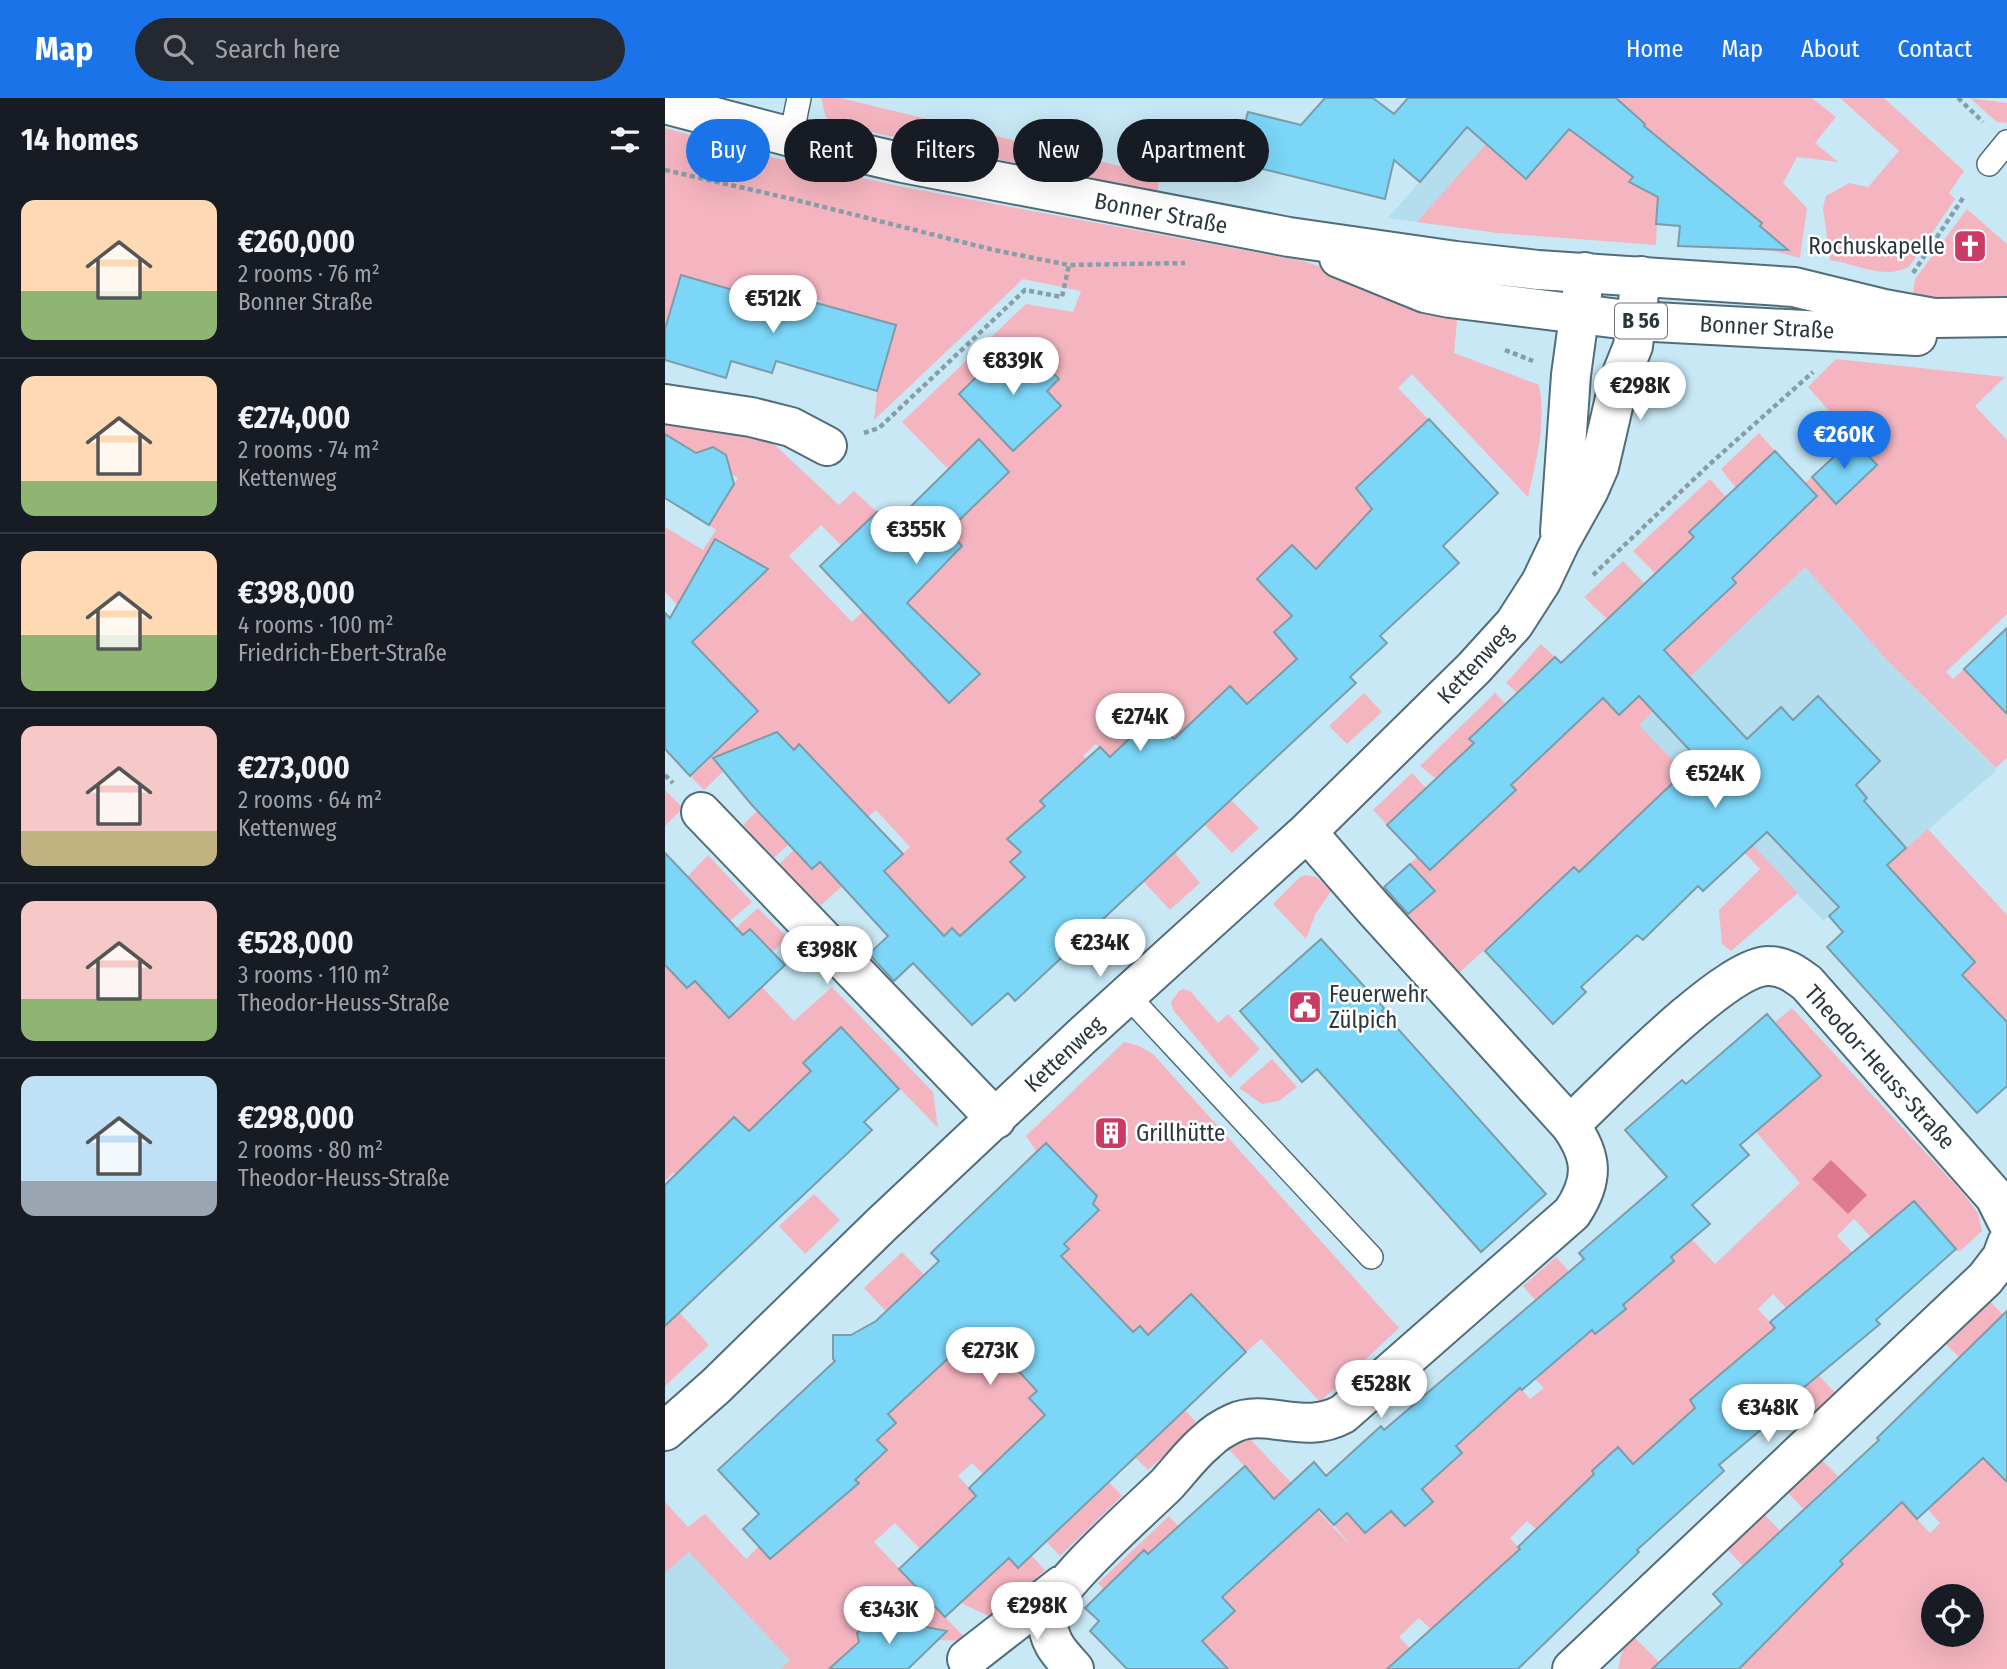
<!DOCTYPE html>
<html lang="en">
<head>
<meta charset="utf-8">
<style>
	body { margin:0; font-family:"Fira Sans Condensed",sans-serif; background:#242831; color:#f1f3f6; height:100vh; display:flex; flex-direction:column; font-size:26px; white-space:nowrap }
	* { box-sizing:border-box; margin:0 }
	p { font-size:23px; color:#9ea1a6 }
	.icon { flex:none; width:38px; height:38px; fill:none; stroke:currentColor; stroke-width:2; stroke-linecap:round; stroke-linejoin:round }
	.map { position:relative; flex:1; overflow:hidden }
	.drawer { display:flex; flex-direction:column; background:#171b24; width:665px }
	.drawer>* { flex:none }
	.hud { position:absolute; left:21px; top:21px; width:665px; height:63px; display:flex; gap:14px }
	.controls { position:absolute; left:1256px; top:1486px; display:grid; gap:14px }
	.controls a { display:grid; place-items:center; width:63px; height:63px; border-radius:50%; background:#171b24; box-shadow:0 7px 28px #0002; font-size:35px }
	.price { position:absolute; translate:-50% -60px; padding:0 16px; border-radius:24px; background:#fff; color:#222; font-size:23px; line-height:46px; filter:drop-shadow(0 2px 4px #0008) }
	.price::after { content:''; position:absolute; left:50%; top:42px; width:21px; height:16px; margin-left:-10px; background:inherit; clip-path:polygon(0 0,100% 0,50% 100%) }
	.price.active { background:#1a73e8; color:#fff }
	ul { padding:0; list-style:none }
	li { display:flex; align-items:center; gap:21px; height:175px; padding:0 21px }
	li+li { border-top:2px solid #363941 }
	li span { display:grid; place-items:center; flex:none; width:196px; height:140px; border-radius:14px; color:#555 }
	li>.icon { margin-inline-start:auto }
	span .icon { width:84px; height:84px; fill:#fffc; stroke-width:1 }
	li b { font-size:30px }
	h2 { display:flex; justify-content:space-between; align-items:center; height:84px; padding:0 21px; font-size:30px }
	.tag { padding:0 24px; border-radius:32px; background:#171b24; box-shadow:0 7px 28px #0002; font-size:24px; line-height:63px }
	.tag.active { background:#1a73e8; color:#fff }
	header { display:flex; align-items:center; gap:42px; box-sizing:border-box; height:98px; padding:0 35px; background:#1a73e8; color:#fff }
	header strong { font-size:33px }
	nav { display:flex; gap:38px; margin-inline-start:auto; font-size:24px }
	.search { width:490px; height:63px; background:#242831; display:flex; align-items:center; gap:18px; box-sizing:border-box; padding:0 24px; border-radius:38px; color:#9ea1a6; font-size:26px }
	main { display:flex; flex:1; min-height:0 }
	.map>svg:first-child { display:block }
</style>
</head>
<body>
<header>
<strong>Map</strong>
<div class="search"><svg class="icon" aria-label="search" viewBox="0 0 24 24"><circle cx="10" cy="10" r="6"/><path d="M15 15l6 6"/></svg>Search here</div>
<nav><a>Home</a><a>Map</a><a>About</a><a>Contact</a></nav>
</header>
<main>
<section class="drawer">
<h2>14 homes<svg class="icon" aria-label="filters" viewBox="0 0 24 24"><path d="M4 7h16M4 17h16"/><circle cx="9" cy="7" r="2"/><circle cx="15" cy="17" r="2"/></svg></h2>
<ul>
<li><span style="background:linear-gradient(#ffd9b3 65%,#8fb573 0)"><svg class="icon" aria-label="home" viewBox="0 0 24 24"><path d="M3 11l9-7 9 7M6 9v11h12V9"/></svg></span><div><b>€260,000</b><p>2 rooms · 76 m²</p><p>Bonner Straße</p></div></li>
<li><span style="background:linear-gradient(#ffd9b3 75%,#8fb573 0)"><svg class="icon" aria-label="home" viewBox="0 0 24 24"><path d="M3 11l9-7 9 7M6 9v11h12V9"/></svg></span><div><b>€274,000</b><p>2 rooms · 74 m²</p><p>Kettenweg</p></div></li>
<li><span style="background:linear-gradient(#ffd9b3 60%,#8fb573 0)"><svg class="icon" aria-label="home" viewBox="0 0 24 24"><path d="M3 11l9-7 9 7M6 9v11h12V9"/></svg></span><div><b>€398,000</b><p>4 rooms · 100 m²</p><p>Friedrich-Ebert-Straße</p></div></li>
<li><span style="background:linear-gradient(#f6c9c9 75%,#c2b280 0)"><svg class="icon" aria-label="home" viewBox="0 0 24 24"><path d="M3 11l9-7 9 7M6 9v11h12V9"/></svg></span><div><b>€273,000</b><p>2 rooms · 64 m²</p><p>Kettenweg</p></div></li>
<li><span style="background:linear-gradient(#f6c9c9 70%,#8fb573 0)"><svg class="icon" aria-label="home" viewBox="0 0 24 24"><path d="M3 11l9-7 9 7M6 9v11h12V9"/></svg></span><div><b>€528,000</b><p>3 rooms · 110 m²</p><p>Theodor-Heuss-Straße</p></div></li>
<li><span style="background:linear-gradient(#bfe0f5 75%,#9aa5b1 0)"><svg class="icon" aria-label="home" viewBox="0 0 24 24"><path d="M3 11l9-7 9 7M6 9v11h12V9"/></svg></span><div><b>€298,000</b><p>2 rooms · 80 m²</p><p>Theodor-Heuss-Straße</p></div></li>
</ul>
</section>
<div class="map">
<svg width="1342" height="1571" viewBox="0 0 1342 1571">
	<rect width="100%" height="100%" fill="#c8e8f5"/>
	<path fill="#b4ddee" d="M827,0H948L833,135L723,120Z
		M1140,469L1222,562L1332,672L1158,823L973,627Z
		M23,1429L157,1571H0V1450Z"/>
	<path fill="#f5b5c0" fill-rule="evenodd" d="M156,0H176L495,78L492,96L179,28L161,20Z
		M931,0H1147L1171,19L1150,45L1173,64L1132,59L1118,85L1142,110L1135,160L1104,152L1107,138L1059,95L1034,93L1036,75L1005,49L975,69L964,84L993,99L991,147L833,135L752,124L821,46L861,80Z
		M1175,0H1219L1299,73L1284,95L1290,101L1244,169C1219,182 1191,166 1165,162L1158,110L1161,98L1184,85L1203,89L1234,53Z
		M1305,0L1342,5V25L1332,24Z
		M0,30L114,61L238,89L638,163L793,213L789,255L874,287C882,325 871,362 863,399L747,276L733,290L770,328L747,337L691,390L697,396L695,399L707,411L651,472L613,461L592,481L627,518L609,534L632,561L598,592L535,669L488,619L462,677L431,646L418,658L436,676L441,773L363,723L343,740L356,754L346,764L374,794L404,854L402,855L378,829L330,806L307,827L301,845L287,830L284,833L292,841L243,870L218,843L228,833L195,796L245,749L211,712L203,719L135,646L95,684L72,660L39,692L26,679L46,660L40,653L87,608L31,548L12,564L25,520L0,494V429L38,452L51,432L44,427L73,380L0,336V322L98,339L111,348L174,407L189,393L212,414L177,448L156,427L124,458L187,524L256,459L270,473L297,448L252,401L283,371L237,324L361,206L408,214L416,193L358,181L209,322L212,293L231,228L157,214L159,207L156,206V203L131,195L123,222L16,177L0,231Z
		M1302,111L1342,146V199L1292,201L1248,197L1250,181Z
		M1171,261L1340,279L1310,308L1342,342V516L1281,574L1288,581L1299,571L1332,605L1342,597V660L1331,670L1221,561L1140,469L1009,594L985,566L1071,485L1067,480L1152,399L1140,385L1147,379L1171,406L1212,368L1143,289Z
		M1094,335L1110,353L1071,390L1056,371Z
		M1045,381L1061,399L1024,434L1029,439L990,475L968,453Z
		M958,463L979,485L942,521L919,499Z
		M876,546L890,559L852,595L841,585Z
		M930,590L954,617L981,591L995,606L974,627L1133,795L1066,853L1057,846L1054,812L1095,771L1058,732L1002,691L914,774L908,770L793,876L742,818L770,793L745,766L752,759L765,772L851,692L846,687L933,605Z
		M699,595L717,614L682,646L664,628Z
		M830,595L841,606L804,640L809,645L771,681L755,668Z
		M747,675L761,690L722,727L708,712Z
		M0,692L18,710L0,728Z
		M565,701L594,730L567,755L539,726Z
		M92,713L124,746L109,760L78,727Z
		M1263,731L1342,817V925L1297,877L1310,864L1221,768Z
		M129,752L147,771L155,764L177,788L154,809L114,766Z
		M509,754L535,785L505,812L478,783Z
		M43,757L87,804L65,823L22,779Z
		M641,777L651,779L667,792L650,817L641,841L608,806L635,779Z
		M93,810L123,840L107,854L85,831L78,838L71,830Z
		M0,867L22,890L30,883L64,920L97,889L129,923L167,889L268,994L273,1030L176,930L152,980L132,1056L157,1081L142,1094L78,1027L26,1077L54,1122L9,1074L0,1083Z
		M518,891L525,893L553,925L563,916L595,951L565,980L508,912L506,904L514,893Z
		M1127,910L1298,1095L1313,1115L1317,1133L1295,1153L1207,1140L1189,1121L1172,1138L1212,1181L1192,1200L1167,1171L1121,1210L1108,1196L1093,1211L1172,1297L1132,1334L1115,1316L1134,1299L1089,1248L1036,1292L1030,1309L968,1366L953,1349L927,1373L969,1418L902,1420L893,1410L871,1431L862,1423L845,1440L855,1451L777,1522L773,1538L754,1520L734,1539L745,1550L722,1571H563L537,1569L531,1507L479,1452L438,1491L433,1485L504,1418L527,1443L580,1477L634,1429L562,1349L585,1341L686,1448L669,1427L682,1415L700,1435L796,1355L791,1347L834,1266L865,1301L879,1290L870,1281L928,1232L871,1203L858,1188L891,1159L948,1222L961,1211L958,1207L1009,1163L973,1122L992,1104L1050,1166L1135,1085L1091,1034L1105,1021L1099,1014L1149,970L1109,925Z
		M459,944L474,948L488,956L734,1230L655,1304L596,1241L581,1254L526,1197L484,1237L474,1228L456,1245L534,1327L483,1372L470,1359L378,1288L364,1300L457,1398L395,1458L381,1443L348,1348L318,1376L307,1365L293,1378L380,1472L328,1520L296,1505L333,1471L287,1421L255,1451L230,1425L209,1444L303,1543L273,1542L237,1503L218,1521L209,1519L192,1535L194,1544L184,1571H116L125,1562L24,1454L0,1475V1404L23,1429L40,1416L81,1461L189,1353L204,1369L222,1353L212,1342L231,1325L223,1316L273,1269L199,1190L237,1154L296,1215L386,1168L403,1151L399,1146L434,1112L419,1096L424,1090L382,1046L372,1054L361,1038Z
		M607,961L632,989L614,1003L597,1006L574,990Z
		M149,1096L175,1122L140,1156L114,1128Z
		M1325,1203L1338,1217L1294,1259L1280,1245Z
		M14,1214L44,1247L0,1288V1227Z
		M1156,1361L1173,1378L1138,1411L1122,1393Z
		M1319,1361L1342,1384V1571H1074L1098,1548L1094,1543L1133,1512V1506L1094,1454L1078,1468L1062,1451L1098,1415L1162,1482L1178,1467L1175,1463L1199,1365L1241,1408ZM1257,1405L1275,1425L1265,1435L1246,1415ZM1269,1498H1307V1536H1269Z
		M968,1538L995,1565L989,1571H953L957,1553Z"/>
	<path fill="#dd7a8f" d="M1166,1062L1202,1097L1183,1116L1147,1081Z"/>
	<path fill="#7bd6f8" stroke="#7d9ca8" stroke-width="2" d="M660,0H708L729,16L743,0H951L980,26L979,28L1097,125L1095,128L1123,152L1013,148L1015,128L991,126L993,99L964,84L968,79L904,31L861,81L802,29L755,84L729,62L720,101L569,64L583,14L636,27Z
		M16,177L127,209L130,199L231,227L212,293L111,263L107,275L66,263L61,280L0,262V231Z
		M340,251L355,265L368,255L394,281L382,293L396,308L348,353L294,296Z
		M764,321L833,395L778,448L794,465L715,538L722,545L685,579L691,585L350,903L343,895L307,927L248,865L229,883L204,856L223,838L155,764L147,771L86,706L48,660L112,634L129,652L134,646L238,756L219,773L279,838L287,830L295,838L360,779L345,764L356,754L342,741L380,708L375,703L435,649L445,659L487,619L509,641L565,588L582,606L632,561L609,534L627,518L592,481L627,447L651,471L707,411L691,390Z
		M0,336L31,355L48,349L61,357L69,386L44,427L0,400Z
		M314,341L344,374L283,433L297,448L242,505L315,576L284,605L155,468L212,414L226,428Z
		M1188,341L1212,367L1171,406L1147,379Z
		M1110,353L1152,398L1067,480L1071,485L999,552L1082,641L1116,609L1128,622L1153,598L1215,663L1191,687L1202,700L1199,703L1241,750L1222,767L1310,864L1297,877L1342,924V988L1312,1015L1162,849L1178,834L1164,818L1174,809L1102,734L1038,793L1033,788L978,842L972,837L916,889L921,894L888,926L820,853L909,769L914,774L1033,661L974,598L954,617L938,600L846,687L851,692L765,772L722,727L809,645L804,641L890,559L896,565L1029,439L1024,434Z
		M50,441L103,471L27,544L93,613L25,678L0,651V515L5,520Z
		M1342,530V616L1299,571Z
		M0,755L78,837L85,831L120,867L64,920L30,883L22,890L0,867Z
		M745,766L770,793L743,816L719,789Z
		M656,841L719,910L717,913L881,1096L816,1154L652,971L637,984L575,913Z
		M1102,916L1156,978L1075,1047L1084,1057L1027,1107L1045,1126L1006,1159L1009,1163L958,1207L961,1211L930,1236L927,1232L857,1292L855,1290L791,1348L797,1355L757,1391L768,1404L740,1428L726,1413L700,1435L682,1415L669,1427L654,1411L557,1499L570,1513L537,1543L563,1571H462L425,1533L434,1523L420,1510L479,1452L483,1456L580,1368L609,1401L649,1364L661,1378L716,1328L719,1332L919,1161L914,1155L1002,1079L960,1032L1017,982L1021,986Z
		M176,929L234,991L199,1024L207,1032L0,1228V1087L69,1019L84,1033L146,973L138,965Z
		M381,1045L432,1098L428,1106L434,1112L399,1146L404,1151L396,1158L468,1234L475,1228L483,1237L526,1196L581,1254L353,1470L344,1460L280,1519L234,1471L311,1398L304,1390L380,1317L364,1300L372,1293L315,1231L223,1316L231,1325L212,1342L222,1352L190,1382L194,1385L105,1461L78,1431L94,1416L53,1372L170,1263L168,1261V1237H186L211,1223L274,1163L266,1155Z
		M1249,1103L1291,1151L1211,1222L1215,1226L1131,1296L1134,1300L1054,1367L1059,1373L972,1452L974,1454L853,1571H722L855,1451L853,1449L929,1376L927,1373L953,1349L968,1366L1030,1310L1025,1302L1110,1230L1105,1224Z
		M1342,1213V1384L1318,1360L1252,1421L1237,1404L1175,1463L1178,1466L1074,1571H987L1057,1506L1048,1496L1214,1342L1212,1340Z
		M209,1519L282,1533L243,1571H164L194,1544L192,1535Z"/>
	<g fill="none" stroke-linecap="round" stroke-linejoin="round">
		<g stroke="#506d79" stroke-width="26">
			<path id="service" d="M126,39L134,0
				M1324,66L1342,44
				M462,897L706,1159"/>
		</g>
		<g stroke="#506d79" stroke-width="42">
			<path id="minor" d="M0,306L86,319L126,329L162,348
				M895,434L906,277L920,174
				M36,714L331,1021
				M905,1027C940,994 1061,867 1104,868C1119,868 1130,876 1142,885L1330,1099L1342,1123
				M0,1333L51,1288L216,1127L416,939L642,734L809,570L849,526L876,484L895,444L924,392L934,369L954,283L968,248L976,178
				M302,1561L397,1487
				M409,1571C394,1555 379,1539 384,1515C390,1486 477,1411 502,1386C515,1372 527,1355 542,1343C549,1336 560,1329 569,1325C603,1310 638,1338 678,1316L907,1115C929,1082 928,1059 905,1027L709,811L642,734
				M907,1571L1320,1181L1337,1159L1342,1145"/>
		</g>
		<g stroke="#506d79" stroke-width="42">
			<path id="primary" d="M0,6L126,39L238,65L624,139L791,163L873,172L1129,189L1219,211L1269,220L1342,219
				M674,160L760,195L785,200L971,223L1252,238"/>
		</g>
		<path stroke="#869ea8" stroke-width="4.5" stroke-dasharray="5 3.5" stroke-linecap="butt" d="M1293,0L1318,24
			M0,72L127,101L329,152L404,167L520,165
			M1248,175L1298,100
			M840,252L868,263
			M199,335L214,330L360,192L397,199L404,167
			M928,477L1047,364L1148,274
			M0,677L8,685"/>
		<use href="#service" stroke="#fff" stroke-width="23"/>
		<use href="#minor" stroke="#fff" stroke-width="38"/>
		<use href="#primary" stroke="#fff" stroke-width="38"/>
	</g>
	<defs>
		<g id="church-square" transform="scale(1.75)"><rect x="-9" y="-9" width="18" height="18" rx="4" fill="#ca3c66" stroke="#fff"/><path d="M-1.2-6h2.4v3.5h3.3v2.4h-3.3V6h-2.4V-.1h-3.3v-2.4h3.3Z" fill="#fff"/></g>
		<g id="civic-square" transform="scale(1.75)"><rect x="-9" y="-9" width="18" height="18" rx="4" fill="#ca3c66" stroke="#fff"/><path d="M-.6-6.5H3V-4.5H.6V-3L4-1V1h2V6H-6V1h2V-1L-.6-3ZM-1.2 2.5V6h2.4V2.5Z" fill="#fff"/></g>
		<g id="building-square" transform="scale(1.75)"><rect x="-9" y="-9" width="18" height="18" rx="4" fill="#ca3c66" stroke="#fff"/><path d="M-4-6H4V6H1V3H-1V6H-4ZM-2.5-4.3h1.7v1.8h-1.7ZM.8-4.3h1.7v1.8H.8ZM-2.5-1h1.7V.8h-1.7ZM.8-1h1.7V.8H.8Z" fill="#fff"/></g>
	</defs>
	<g fill-rule="evenodd">
		<use href="#church-square" x="1305" y="148"/>
		<use href="#civic-square" x="640" y="909"/>
		<use href="#building-square" x="446" y="1035"/>
	</g>
	<g text-anchor="middle" dominant-baseline="central" stroke-width="5" stroke-linejoin="round" paint-order="stroke">
		<rect fill="#fff" stroke="#6a7376" stroke-width="2" x="950" y="205.5" width="52" height="35" rx="5"/>
		<g font-size="21" font-weight="bold" fill="#2a373c">
			<text x="976" y="223">B 56</text>
		</g>
		<g font-size="23" fill="#2a373c" stroke="#fff">
			<text transform="translate(496 115) rotate(11)">Bonner Straße</text>
			<text transform="translate(1102 229) rotate(3)">Bonner Straße</text>
			<text transform="translate(810 566) rotate(-47)">Kettenweg</text>
			<text transform="translate(399 956) rotate(-43)">Kettenweg</text>
			<text transform="translate(1215 969) rotate(48)">Theodor-Heuss-Straße</text>
		</g>
		<g font-size="23" fill="#2a373c" stroke="#fff" text-anchor="start">
			<text x="1280" y="148" text-anchor="end">Rochuskapelle</text>
			<text x="664" y="896">Feuerwehr<tspan x="664" dy="26">Zülpich</tspan></text>
			<text x="471" y="1035">Grillhütte</text>
		</g>
	</g>
</svg>
<div class="controls">
<a><svg class="icon" aria-label="locate" viewBox="0 0 24 24"><circle cx="12" cy="12" r="6"/><path d="M12 2v4M12 18v4M2 12h4M18 12h4"/></svg></a>
</div>
<b class="price" style="left:108px;top:237px">€512K</b>
<b class="price" style="left:348px;top:299px">€839K</b>
<b class="price" style="left:975px;top:324px">€298K</b>
<b class="price active" style="left:1179px;top:373px">€260K</b>
<b class="price" style="left:251px;top:468px">€355K</b>
<b class="price" style="left:475px;top:655px">€274K</b>
<b class="price" style="left:1050px;top:712px">€524K</b>
<b class="price" style="left:435px;top:881px">€234K</b>
<b class="price" style="left:162px;top:888px">€398K</b>
<b class="price" style="left:325px;top:1289px">€273K</b>
<b class="price" style="left:716px;top:1322px">€528K</b>
<b class="price" style="left:1103px;top:1346px">€348K</b>
<b class="price" style="left:372px;top:1544px">€298K</b>
<b class="price" style="left:224px;top:1548px">€343K</b>
<div class="hud">
<a class="tag active">Buy</a>
<a class="tag">Rent</a>
<a class="tag">Filters</a>
<a class="tag">New</a>
<a class="tag">Apartment</a>
</div>
</div>
</main>
</body>
</html>
